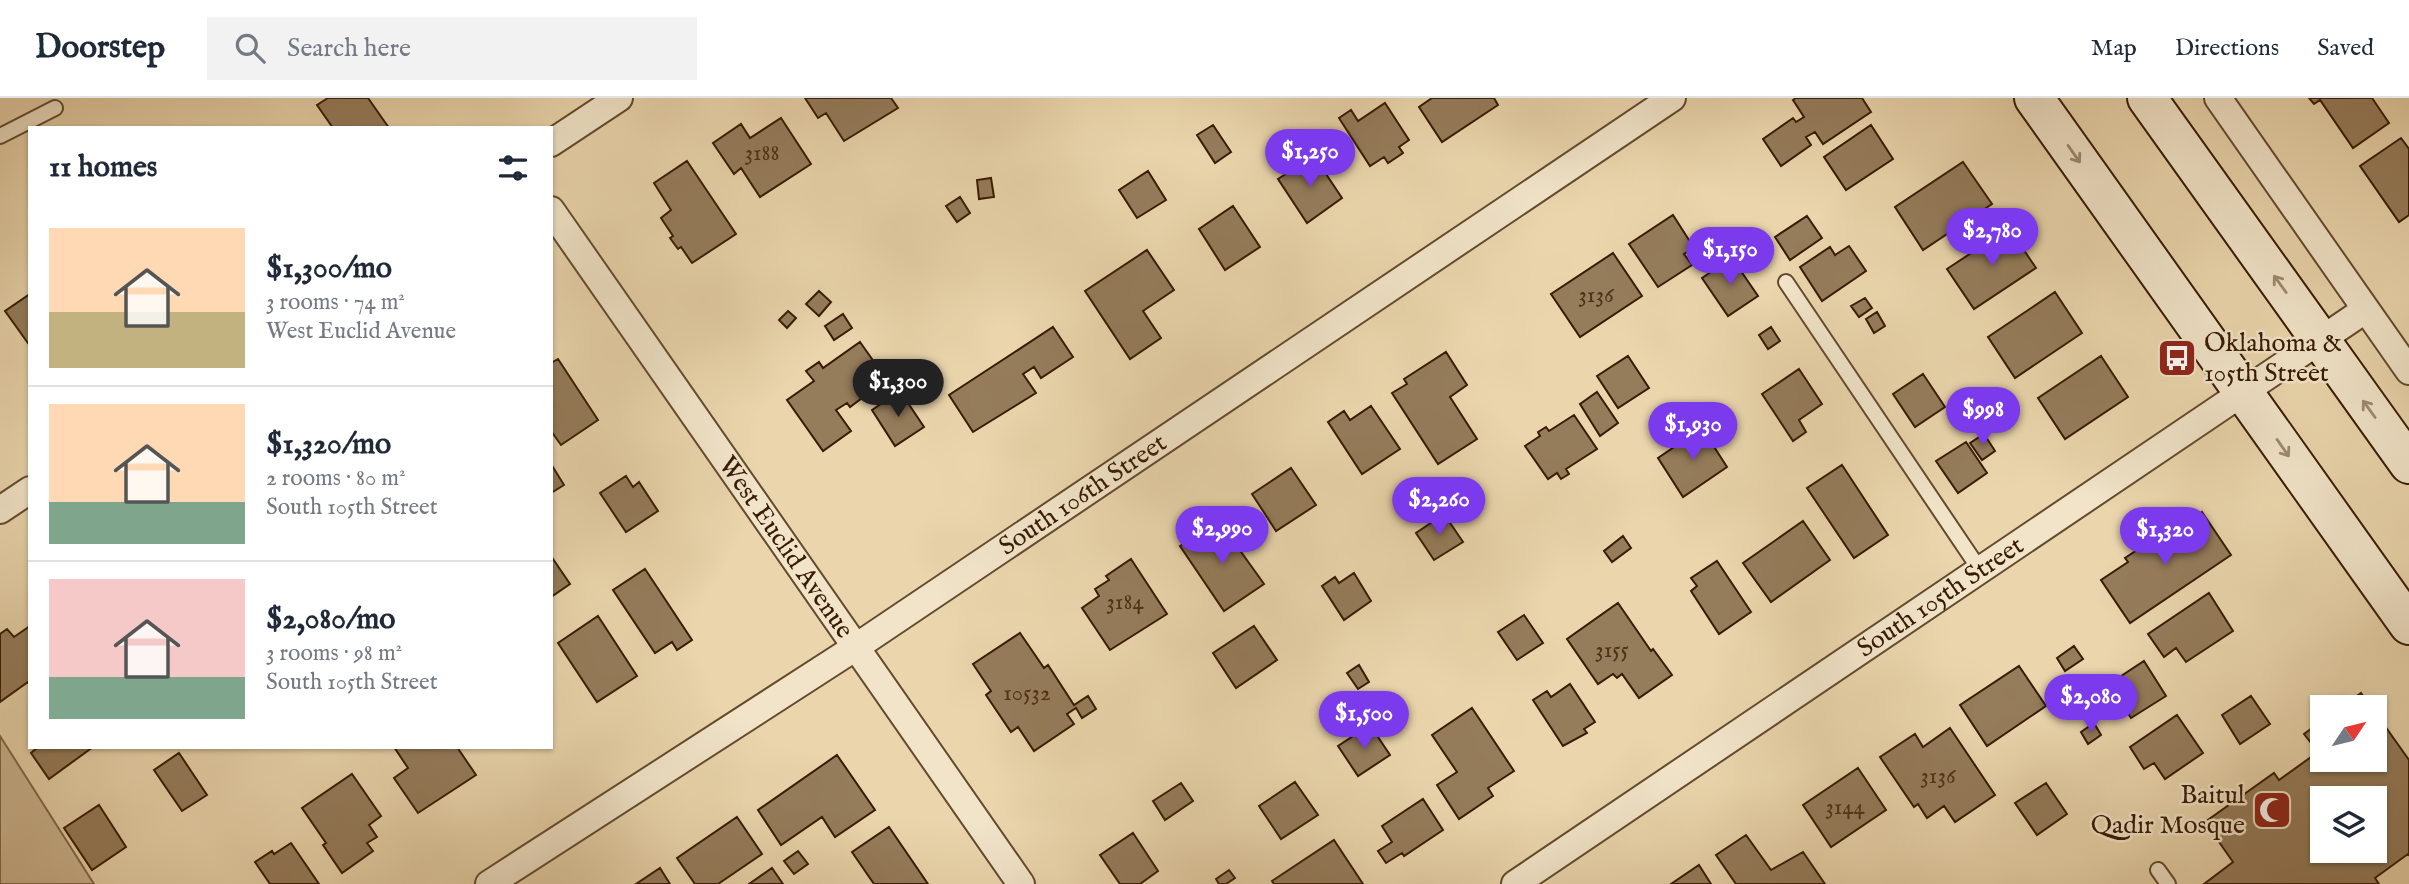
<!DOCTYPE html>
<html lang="en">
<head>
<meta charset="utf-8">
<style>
	body { margin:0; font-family:"IM FELL English",serif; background:#f2f2f3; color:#1f2937; height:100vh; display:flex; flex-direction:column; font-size:26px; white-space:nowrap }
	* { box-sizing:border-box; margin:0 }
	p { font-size:23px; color:#747a83 }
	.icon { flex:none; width:38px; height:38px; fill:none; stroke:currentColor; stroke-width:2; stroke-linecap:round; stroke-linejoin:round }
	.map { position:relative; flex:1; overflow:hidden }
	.panel { position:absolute; left:28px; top:28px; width:525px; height:623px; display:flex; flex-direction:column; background:#fff; border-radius:0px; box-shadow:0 2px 5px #0004 }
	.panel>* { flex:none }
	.needle { width:46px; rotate:55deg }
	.controls { position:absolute; left:2310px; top:597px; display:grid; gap:14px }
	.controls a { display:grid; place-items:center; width:77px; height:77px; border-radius:0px; background:#fff; box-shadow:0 2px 5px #0004; font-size:35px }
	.price { position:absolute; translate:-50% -60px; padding:0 16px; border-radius:24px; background:#7c3aed; color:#fff; font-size:23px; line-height:46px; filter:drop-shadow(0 2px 4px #0008) }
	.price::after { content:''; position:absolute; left:50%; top:42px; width:21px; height:16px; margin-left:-10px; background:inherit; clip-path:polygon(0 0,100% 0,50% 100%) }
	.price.active { background:#222; color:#fff }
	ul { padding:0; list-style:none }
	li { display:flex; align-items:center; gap:21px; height:175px; padding:0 21px }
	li+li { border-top:2px solid #e0e1e3 }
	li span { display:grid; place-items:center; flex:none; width:196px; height:140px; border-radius:0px; color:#555 }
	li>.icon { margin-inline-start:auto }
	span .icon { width:84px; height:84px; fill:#fffc; stroke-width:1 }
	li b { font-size:30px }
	h2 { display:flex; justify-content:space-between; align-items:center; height:84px; padding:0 21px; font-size:30px }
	header { display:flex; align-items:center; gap:42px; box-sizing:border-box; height:98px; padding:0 35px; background:#fff; border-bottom:2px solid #e0e1e3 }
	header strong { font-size:33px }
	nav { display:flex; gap:38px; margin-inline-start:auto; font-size:24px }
	.search { width:490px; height:63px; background:#f2f2f3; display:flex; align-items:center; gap:18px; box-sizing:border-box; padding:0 24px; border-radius:0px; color:#747a83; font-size:26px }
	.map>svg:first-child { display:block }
</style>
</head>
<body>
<header>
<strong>Doorstep</strong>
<div class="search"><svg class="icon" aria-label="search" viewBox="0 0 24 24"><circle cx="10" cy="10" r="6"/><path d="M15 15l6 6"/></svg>Search here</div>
<nav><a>Map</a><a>Directions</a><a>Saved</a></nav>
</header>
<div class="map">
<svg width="2409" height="786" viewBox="0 0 2409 786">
	<rect width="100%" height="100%" fill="#ead5ac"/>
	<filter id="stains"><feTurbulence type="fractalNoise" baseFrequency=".00286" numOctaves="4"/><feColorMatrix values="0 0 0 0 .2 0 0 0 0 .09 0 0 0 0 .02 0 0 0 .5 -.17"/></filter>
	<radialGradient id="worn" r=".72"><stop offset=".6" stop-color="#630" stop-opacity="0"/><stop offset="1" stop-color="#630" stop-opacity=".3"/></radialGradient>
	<path fill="#ccb58f" stroke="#826849" stroke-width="2" d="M0,638L94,786H0Z"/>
	<path fill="#957c5b" stroke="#381b03" stroke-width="2" fill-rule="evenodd" d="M328,0H368L389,30H333L317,7Z
		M805,0H891L898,10L844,43L826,15L818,20Z
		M1432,0H1494L1498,7L1442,44L1419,9Z
		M1796,0H1862L1871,14L1823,46L1815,34L1806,39L1811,47L1781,68L1763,41L1793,20L1796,24L1804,19L1793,2Z
		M2309,0H2372L2389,25L2353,50L2320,2L2314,6Z
		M1385,5L1409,42L1399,49L1403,55L1388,65L1384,59L1370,68L1339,20L1351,12L1358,23Z
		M781,20L811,66L760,99L741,70L734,76L713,45L741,26L750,40Z
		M1213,27L1231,54L1215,65L1197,37Z
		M1871,27L1893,61L1846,92L1824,59Z
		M2401,40L2409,51V117L2399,124L2360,68Z
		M1314,58L1342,100L1307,125L1278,81Z
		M687,63L736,136L692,165L681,149L678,151L670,140L673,138L661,120L671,112L654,85Z
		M1963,64L1992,106L1923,152L1895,109Z
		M1148,73L1166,102L1137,120L1119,92Z
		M991,80L994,99L979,101L977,82Z
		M960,99L970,115L957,124L946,108Z
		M1233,108L1260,149L1225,172L1199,131Z
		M1673,117L1694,150L1684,156L1692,167L1658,189L1629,146Z
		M1807,118L1822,140L1790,162L1775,139Z
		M2009,130L2036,170L1974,211L1947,171Z
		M1849,148L1866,173L1822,203L1800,169L1830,149L1835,157Z
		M1147,152L1174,192L1143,213L1161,240L1130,261L1085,193Z
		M1613,155L1642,198L1580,239L1551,196Z
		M1732,160L1758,198L1728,218L1702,180Z
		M819,193L831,204L819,218L806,206Z
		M2055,194L2082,235L2015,280L1988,239Z
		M30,196V248L5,213Z
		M1865,200L1872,210L1859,219L1851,208Z
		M788,213L796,220L787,230L779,222Z
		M1877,214L1885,228L1874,235L1866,221Z
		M843,216L852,230L834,242L825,228Z
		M1053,229L1073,259L1041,280L1034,269L1023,276L1036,295L973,334L949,297Z
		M1771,229L1780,243L1768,251L1759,237Z
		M860,244L884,278L859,296L862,300L850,309L847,305L836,312L851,333L823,353L787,302L814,283L806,273L819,264L823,270Z
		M1446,254L1467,287L1450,299L1477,341L1438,366L1392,295L1407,286L1404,281Z
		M1628,258L1649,290L1618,310L1597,278Z
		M2101,258L2128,299L2065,341L2038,300Z
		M558,261L598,322L561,347L551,333V265Z
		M1799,271L1822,306L1799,322L1806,334L1793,343L1762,296Z
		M1923,276L1945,309L1915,329L1893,296Z
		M900,293L924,329L895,348L872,312Z
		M1597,294L1618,325L1600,338L1580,306Z
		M1371,308L1400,351L1362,376L1328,324L1344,313L1350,322Z
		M1574,317L1597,351L1566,371L1569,376L1561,381L1557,375L1548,381L1525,348L1540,338L1538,334L1546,329L1549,333Z
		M1702,330L1727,369L1683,399L1658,360Z
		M1984,336L1995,353L1982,362L1970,345Z
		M1966,344L1987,375L1958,395L1936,363Z
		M551,366L564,387L551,395Z
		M1842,367L1888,437L1854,460L1807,390Z
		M1291,370L1316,407L1276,433L1252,396Z
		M626,378L633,389L639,384L658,413L626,434L600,395Z
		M2202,414L2231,457L2130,525L2101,482L2128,464L2125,460L2169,431L2171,435Z
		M1444,416L1463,444L1434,462L1416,435Z
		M1219,423L1264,486L1224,513L1180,448Z
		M1803,423L1830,462L1771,504L1743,465Z
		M1623,438L1631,450L1612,464L1604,453Z
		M551,458L570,486L551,499Z
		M1131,461L1167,516L1110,552L1082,510L1099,498L1095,491L1109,482L1106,478Z
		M1717,463L1751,514L1719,536L1691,493L1697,488L1691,480Z
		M645,471L692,542L677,552L672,544L655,555L613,492Z
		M1354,475L1371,503L1344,522L1322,488L1335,479L1339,485Z
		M2209,495L2233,533L2186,564L2176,550L2164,559L2148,536Z
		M1618,505L1651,553L1653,551L1672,577L1639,600L1622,576L1617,580L1613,576L1598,586L1567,541Z
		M1524,517L1543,545L1517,562L1498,534Z
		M598,518L637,578L597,604L558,545Z
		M30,528V587L28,584L0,604V536L7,531L14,539Z
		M1254,528L1277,562L1236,590L1213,555Z
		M1020,535L1044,570L1048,567L1074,607L1088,598L1096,611L1082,620L1076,610L1067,616L1074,626L1034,653L1018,629L1011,634L986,597L991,593L973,566Z
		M2074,548L2083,561L2065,573L2057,560Z
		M2144,563L2166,598L2131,620L2109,586Z
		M1359,567L1369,584L1358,591L1347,575Z
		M2019,568L2046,608L1987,648L1960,607Z
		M1570,586L1595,624L1584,631L1587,635L1563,648L1533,602L1547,593L1551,599Z
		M2361,595L2371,609H2342Z
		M2251,598L2270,626L2240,646L2222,617Z
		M1472,610L1514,673L1488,690L1493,698L1459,721L1437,687L1457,674L1432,637Z
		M2375,614L2409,662V757L2408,756L2375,780L2379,786H2204L2233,764L2205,724L2274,675L2279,682L2318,654L2304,636L2322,623V662H2375ZM2322,700H2375V752H2322Z
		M2177,617L2203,655L2165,681L2154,665L2144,671L2130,649Z
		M2094,625L2101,637L2088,646L2081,634Z
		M1370,627L1390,657L1358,678L1338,648Z
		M1950,630L1995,697L1955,724L1944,708L1927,720L1918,706L1914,709L1880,659L1915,636L1923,649Z
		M38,649H93L49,681L31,655Z
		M394,649H457L476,677L418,715L394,680L408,670Z
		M179,655L207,697L182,713L154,672Z
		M837,657L875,712L835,739L822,719L781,747L758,712Z
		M1858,670L1886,712L1831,749L1803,707Z
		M352,676L381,718L369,727L377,739L367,745L373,753L342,775L323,747L326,745L302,710Z
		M1295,684L1318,717L1281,741L1259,708Z
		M1181,685L1193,703L1165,722L1153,703Z
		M2046,685L2067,716L2037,737L2015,705Z
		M1423,701L1443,732L1404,758L1402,755L1386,765L1378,753L1392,744L1382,728Z
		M99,707L126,749L92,772L64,730Z
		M737,719L762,756L718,786H695L677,760Z
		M889,729L928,786H874L852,754Z
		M1133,735L1158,773L1140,786H1120L1100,757Z
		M1746,737L1771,772L1803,754L1825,786H1736L1716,757Z
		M1334,742L1363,786H1274L1272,783Z
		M291,745L319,786H270L255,764L272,753L274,756Z
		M798,753L808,766L794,776L784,763Z
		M1699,767L1711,786H1671Z
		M660,770L670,786H636Z
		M772,770L783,786H749Z
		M1229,772L1235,780L1226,786H1219L1216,781Z"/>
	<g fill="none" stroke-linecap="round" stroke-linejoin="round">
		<g stroke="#644a2d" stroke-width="18">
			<path id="lane" d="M0,38L55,10
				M1786,184L1980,472
				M2158,772L2168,786"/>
		</g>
		<g stroke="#644a2d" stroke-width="30">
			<g id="street">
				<path d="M2218,0L2409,273"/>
				<path d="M551,45L619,0"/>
				<path id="s1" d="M551,112L1021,786"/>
				<path d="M0,412L30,392"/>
				<path id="s2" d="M489,786L856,549L1672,0"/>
				<path id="s3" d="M1515,786L2365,212"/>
			</g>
		</g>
		<g stroke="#381b03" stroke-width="42">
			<path id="secondary" d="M2034,0L2409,527
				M2147,0L2409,366"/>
		</g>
		<use href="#lane" stroke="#f1e4c9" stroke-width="14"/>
		<use href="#street" stroke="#f1e4c9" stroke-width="26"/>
		<use href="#secondary" stroke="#f1e4c9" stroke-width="38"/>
	</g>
	<defs><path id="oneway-shaft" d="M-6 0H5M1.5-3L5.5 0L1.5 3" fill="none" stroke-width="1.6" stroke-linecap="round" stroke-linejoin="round" transform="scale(1.75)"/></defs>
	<g stroke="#9e8a70">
		<use href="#oneway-shaft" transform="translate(2074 56) rotate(55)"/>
		<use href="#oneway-shaft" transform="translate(2280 186) rotate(-126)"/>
		<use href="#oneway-shaft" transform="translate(2369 311) rotate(-126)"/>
		<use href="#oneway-shaft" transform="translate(2283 350) rotate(55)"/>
	</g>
	<defs>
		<g id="bus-square" transform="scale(2.0125)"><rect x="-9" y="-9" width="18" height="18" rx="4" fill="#8f2418" stroke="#f1e4c9"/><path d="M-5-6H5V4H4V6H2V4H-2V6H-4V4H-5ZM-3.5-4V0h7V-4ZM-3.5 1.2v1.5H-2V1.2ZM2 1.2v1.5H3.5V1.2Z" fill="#fff"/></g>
		<g id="mosque-square" transform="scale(2.0125)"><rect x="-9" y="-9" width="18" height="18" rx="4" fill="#8f2418" stroke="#f1e4c9"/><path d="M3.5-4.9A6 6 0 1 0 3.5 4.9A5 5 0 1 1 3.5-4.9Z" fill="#fff"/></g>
	</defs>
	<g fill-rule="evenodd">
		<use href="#bus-square" x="2177" y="260"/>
		<use href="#mosque-square" x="2272" y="712"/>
	</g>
	<g text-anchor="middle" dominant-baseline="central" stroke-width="5" stroke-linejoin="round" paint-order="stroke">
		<g font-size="23" fill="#4f3319">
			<text x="762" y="55">3188</text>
			<text x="1596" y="197">3136</text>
			<text x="1125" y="504">3184</text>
			<text x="1612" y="552">3155</text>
			<text x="1027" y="595">10532</text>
			<text x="1938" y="678">3136</text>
			<text x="1845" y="709">3144</text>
		</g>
		<g font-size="26" fill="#381b03" stroke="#f1e4c9" text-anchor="start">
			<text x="2204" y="245">Oklahoma &amp;<tspan x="2204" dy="30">105th Street</tspan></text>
			<text x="2245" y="697" text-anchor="end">Baitul<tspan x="2245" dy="30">Qadir Mosque</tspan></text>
		</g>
		<g font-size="26" fill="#381b03" stroke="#f1e4c9">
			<text stroke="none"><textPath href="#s2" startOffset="710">South 106th Street</textPath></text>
			<text stroke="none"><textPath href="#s1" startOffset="411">West Euclid Avenue</textPath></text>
			<text stroke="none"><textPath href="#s3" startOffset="513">South 105th Street</textPath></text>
		</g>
	</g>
	<rect width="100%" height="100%" filter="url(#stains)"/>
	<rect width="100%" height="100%" fill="url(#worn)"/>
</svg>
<div class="controls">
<a><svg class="needle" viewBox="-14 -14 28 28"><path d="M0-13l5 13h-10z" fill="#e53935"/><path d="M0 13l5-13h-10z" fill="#747a83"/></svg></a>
<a><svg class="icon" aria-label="layers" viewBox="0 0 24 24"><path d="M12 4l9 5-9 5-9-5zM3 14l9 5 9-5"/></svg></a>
</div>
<b class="price" style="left:1310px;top:91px">$1,250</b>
<b class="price" style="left:1992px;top:170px">$2,780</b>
<b class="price" style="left:1730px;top:189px">$1,150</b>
<b class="price active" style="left:898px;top:321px">$1,300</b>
<b class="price" style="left:1983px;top:349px">$998</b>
<b class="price" style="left:1693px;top:364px">$1,930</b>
<b class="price" style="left:1439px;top:439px">$2,260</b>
<b class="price" style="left:1222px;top:468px">$2,990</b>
<b class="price" style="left:2165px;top:469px">$1,320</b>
<b class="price" style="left:2091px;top:636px">$2,080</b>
<b class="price" style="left:1364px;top:653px">$1,500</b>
<section class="panel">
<h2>11 homes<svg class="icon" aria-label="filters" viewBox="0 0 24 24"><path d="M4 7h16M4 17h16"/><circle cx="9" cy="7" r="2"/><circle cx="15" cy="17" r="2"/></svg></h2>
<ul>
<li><span style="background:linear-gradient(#ffd9b3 60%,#c2b280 0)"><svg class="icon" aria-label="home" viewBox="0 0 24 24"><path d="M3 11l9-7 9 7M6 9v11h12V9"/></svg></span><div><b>$1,300/mo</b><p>3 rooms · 74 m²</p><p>West Euclid Avenue</p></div></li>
<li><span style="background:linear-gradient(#ffd9b3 70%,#7fa58c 0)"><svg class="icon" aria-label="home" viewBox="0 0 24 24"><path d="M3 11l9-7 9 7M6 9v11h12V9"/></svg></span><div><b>$1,320/mo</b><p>2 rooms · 80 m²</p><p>South 105th Street</p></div></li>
<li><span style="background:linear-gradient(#f6c9c9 70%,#7fa58c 0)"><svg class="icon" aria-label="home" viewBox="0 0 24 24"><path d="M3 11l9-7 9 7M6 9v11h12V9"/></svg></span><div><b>$2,080/mo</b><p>3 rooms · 98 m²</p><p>South 105th Street</p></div></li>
</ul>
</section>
</div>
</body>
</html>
